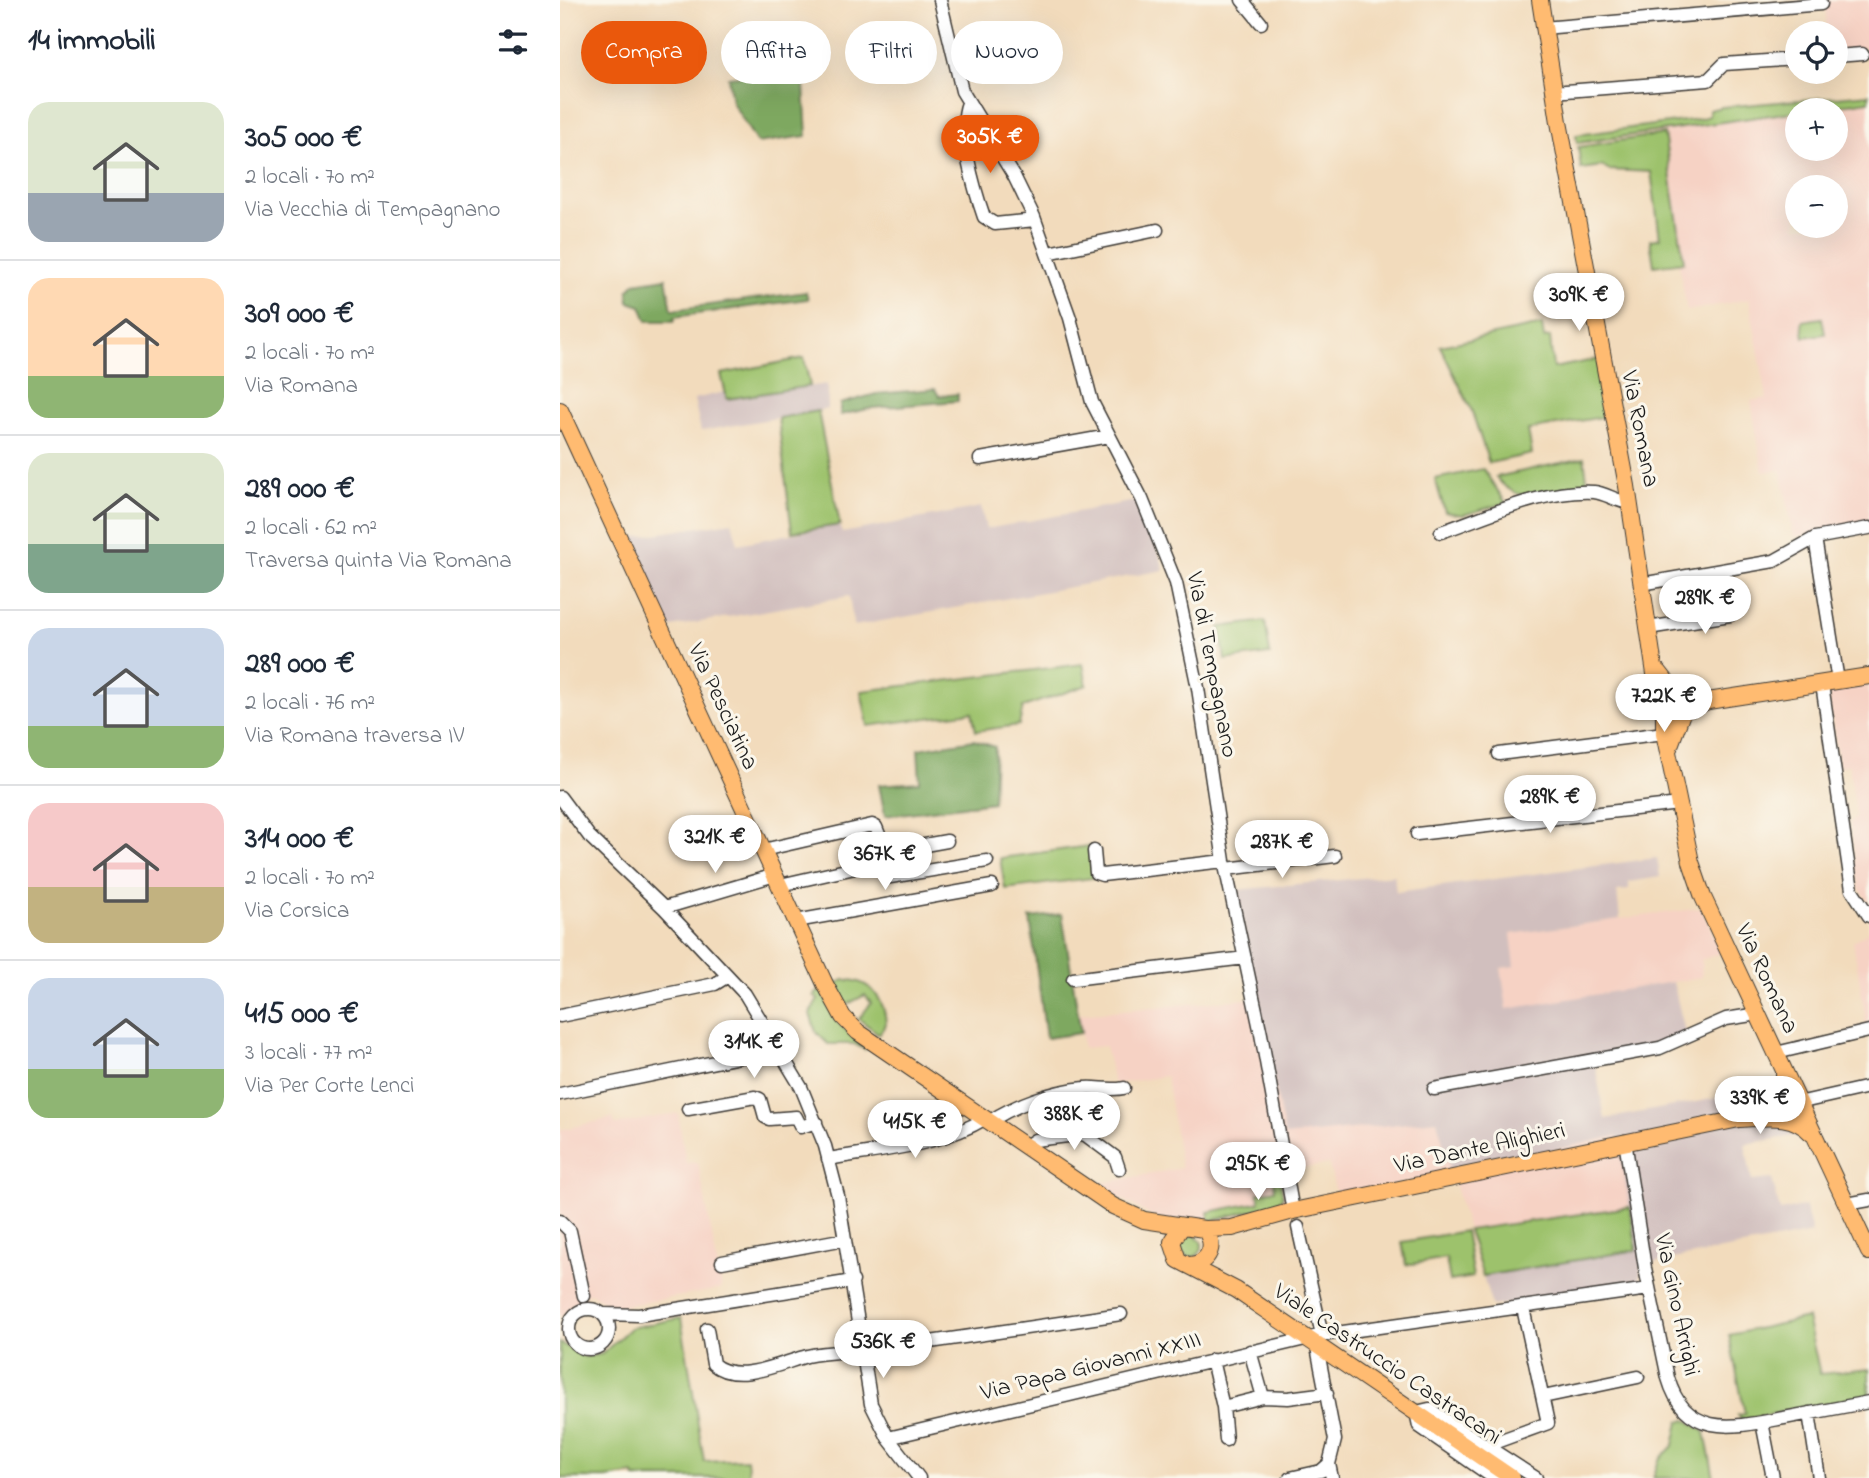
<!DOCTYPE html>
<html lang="it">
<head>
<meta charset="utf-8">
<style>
	body { margin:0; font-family:"Indie Flower",sans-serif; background:#f6f6f7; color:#1f2937; height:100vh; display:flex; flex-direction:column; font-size:26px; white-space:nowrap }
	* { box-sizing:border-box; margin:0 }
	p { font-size:23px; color:#747a83 }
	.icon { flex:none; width:38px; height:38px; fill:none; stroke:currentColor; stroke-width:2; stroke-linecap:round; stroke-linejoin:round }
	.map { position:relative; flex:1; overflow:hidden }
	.panel { display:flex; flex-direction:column; background:#fff; width:560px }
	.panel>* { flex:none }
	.banner { position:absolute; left:21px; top:21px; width:665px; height:63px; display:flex; gap:14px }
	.controls { position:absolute; left:1225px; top:21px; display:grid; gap:14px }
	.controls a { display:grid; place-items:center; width:63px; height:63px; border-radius:50%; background:#fff; box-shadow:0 7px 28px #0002; font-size:35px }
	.price { position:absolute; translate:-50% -60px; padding:0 16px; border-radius:24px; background:#fff; color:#222; font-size:23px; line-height:46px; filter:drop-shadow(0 2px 4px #0008) }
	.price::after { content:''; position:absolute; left:50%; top:42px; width:21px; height:16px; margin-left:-10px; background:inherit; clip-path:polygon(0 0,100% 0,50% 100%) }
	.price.selected { background:#ea580c; color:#fff }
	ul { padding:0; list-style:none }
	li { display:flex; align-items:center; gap:21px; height:175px; padding:0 28px }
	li+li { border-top:2px solid #e0e1e3 }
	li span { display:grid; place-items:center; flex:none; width:196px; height:140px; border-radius:21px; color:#555 }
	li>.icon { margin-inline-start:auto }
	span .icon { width:84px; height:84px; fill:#fffc; stroke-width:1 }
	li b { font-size:30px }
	h2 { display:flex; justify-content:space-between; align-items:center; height:84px; padding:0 28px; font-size:30px }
	.tag { padding:0 24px; border-radius:32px; background:#fff; box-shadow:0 7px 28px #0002; font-size:24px; line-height:63px }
	.tag.selected { background:#ea580c; color:#fff }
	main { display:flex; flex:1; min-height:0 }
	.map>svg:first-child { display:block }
</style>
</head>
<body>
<main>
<section class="panel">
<h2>14 immobili<svg class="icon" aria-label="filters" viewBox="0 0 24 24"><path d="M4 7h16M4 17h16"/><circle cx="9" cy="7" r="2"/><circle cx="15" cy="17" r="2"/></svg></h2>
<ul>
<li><span style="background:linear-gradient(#dfe7d0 65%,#9aa5b1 0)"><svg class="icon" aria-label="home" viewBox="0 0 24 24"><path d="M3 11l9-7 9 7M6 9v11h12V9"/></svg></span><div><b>305 000 €</b><p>2 locali · 70 m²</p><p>Via Vecchia di Tempagnano</p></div></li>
<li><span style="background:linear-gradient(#ffd9b3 70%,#8fb573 0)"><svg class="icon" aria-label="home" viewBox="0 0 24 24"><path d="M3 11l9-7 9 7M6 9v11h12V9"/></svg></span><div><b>309 000 €</b><p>2 locali · 70 m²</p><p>Via Romana</p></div></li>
<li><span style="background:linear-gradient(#dfe7d0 65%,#7fa58c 0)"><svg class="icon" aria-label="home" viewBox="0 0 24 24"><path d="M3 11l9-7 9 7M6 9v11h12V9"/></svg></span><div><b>289 000 €</b><p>2 locali · 62 m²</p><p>Traversa quinta Via Romana</p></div></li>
<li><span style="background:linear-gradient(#c9d6e8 70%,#8fb573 0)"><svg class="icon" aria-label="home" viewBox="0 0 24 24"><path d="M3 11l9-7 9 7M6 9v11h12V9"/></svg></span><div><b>289 000 €</b><p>2 locali · 76 m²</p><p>Via Romana traversa IV</p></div></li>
<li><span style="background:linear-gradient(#f6c9c9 60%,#c2b280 0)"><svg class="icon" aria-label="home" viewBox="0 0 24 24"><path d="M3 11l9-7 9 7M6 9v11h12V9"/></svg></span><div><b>314 000 €</b><p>2 locali · 70 m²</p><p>Via Corsica</p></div></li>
<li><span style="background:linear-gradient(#c9d6e8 65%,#8fb573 0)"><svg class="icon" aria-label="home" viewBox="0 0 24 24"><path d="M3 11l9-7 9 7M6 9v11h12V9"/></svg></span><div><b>415 000 €</b><p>3 locali · 77 m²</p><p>Via Per Corte Lenci</p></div></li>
</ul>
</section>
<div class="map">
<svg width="1309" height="1478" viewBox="0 0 1309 1478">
	<rect width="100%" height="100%" fill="#fbf7ec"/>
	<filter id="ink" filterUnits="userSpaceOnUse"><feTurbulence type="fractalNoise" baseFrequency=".0143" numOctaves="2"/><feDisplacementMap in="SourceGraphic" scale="14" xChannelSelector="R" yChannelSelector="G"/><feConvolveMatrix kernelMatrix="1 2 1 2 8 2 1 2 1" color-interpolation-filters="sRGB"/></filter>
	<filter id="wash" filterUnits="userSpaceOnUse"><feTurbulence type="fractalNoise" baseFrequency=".00686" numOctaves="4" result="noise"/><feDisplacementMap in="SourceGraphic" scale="28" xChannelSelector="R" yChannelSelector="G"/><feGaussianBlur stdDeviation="1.57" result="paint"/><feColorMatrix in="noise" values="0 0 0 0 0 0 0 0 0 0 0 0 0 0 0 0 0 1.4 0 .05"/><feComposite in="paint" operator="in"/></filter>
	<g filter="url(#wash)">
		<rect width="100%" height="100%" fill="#f2dbbc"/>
		<path fill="#f6d2c4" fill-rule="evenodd" d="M1265,0H1309V69L1307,48L1276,51V33H1267Z
			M1309,100V524L1234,537L1221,470L1203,472L1191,401L1207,398L1189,299L1127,311L1095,127ZM1237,110H1276V149H1237ZM1237,187H1276V226H1237Z
			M1309,685V902L1299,888L1290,823L1296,816L1289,765L1279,766L1268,692Z
			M1141,908L1162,953L1141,960L1142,977L947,1010L941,968L954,966L951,934Z
			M1309,931V1027H1307L1293,941Z
			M697,998L725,1135L877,1120L892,1172L1057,1136L1070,1207L908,1230L891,1173L777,1197L769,1164L731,1170L736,1204L674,1217L652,1226L631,1219L607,1221L595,1218L537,1184L621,1168L606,1076L554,1084L545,1046L523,1048L519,1014Z
			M118,1113L126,1163L138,1162L162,1289L51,1308L31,1293L21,1295L17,1306L0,1317V1130L53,1118L55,1125Z"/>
		<path fill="#d1bfbe" d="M267,384L268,409L141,431L134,399L165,392L167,399Z
			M575,501L593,534L604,570L294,626L289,596L111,627L69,538L172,522L178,544L280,525L282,533L421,507L426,529Z
			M1097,858L1100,877L1069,882V890L1057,891L1060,919L951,934L955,966L941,968L947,1009L1113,982L1125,1032L1098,1045L1034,1059L1045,1119L1205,1089V1104L1213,1123L1239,1135L1185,1144L1192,1181L1212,1179L1220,1211L1245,1206L1252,1233L1081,1265L1080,1280L1073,1287L932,1306L923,1276L1077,1250L1057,1136L891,1172L877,1120L725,1136L676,890L834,875L836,892Z"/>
		<path fill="#9dc26c" stroke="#5c6f44" stroke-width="2" d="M1309,94V101L1017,143L1016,135L1139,119L1149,116V110L1162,107Z
			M1104,134L1124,262L1094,266L1090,240L1100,238L1091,172L1048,170L1042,166L1021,169L1018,147Z
			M1262,318L1265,334L1244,337L1242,321Z
			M982,325L984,338L990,337L993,368L1039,359L1048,416L968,430L972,454L929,463L911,409L880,346Z
			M244,358L250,386L167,399L161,374Z
			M258,411L280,525L232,532L218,418Z
			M1024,458L1028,486C993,492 960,509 936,477Z
			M923,469L946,503L903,515L885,512L875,479Z
			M705,621L710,654L665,660L660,627Z
			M523,664L527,685L463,707L459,725L416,731L412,712L308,726L301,691Z
			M530,846L533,878L445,889L440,858Z
			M284,980C310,979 325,999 326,1024L319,1034L299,1019L311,1003L305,995L286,1005L276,984Z
			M259,991H262L276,1020L306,1050L294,1044H268L256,1032L250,1014L258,999L254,996Z
			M720,1178L723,1197L717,1204L650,1221L648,1212L700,1202L698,1193L715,1190L714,1179Z
			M1070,1207L1077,1250L923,1276L908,1230Z
			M905,1231L913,1277L890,1281L886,1258L846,1265L842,1242Z
			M620 1246a11 11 0 1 1 22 0a11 11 0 1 1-22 0Z
			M121,1318L144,1461L187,1459L189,1478H75L74,1474L46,1478H0V1343L25,1357L42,1354L70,1328Z
			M1247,1318L1260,1374L1309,1369V1396L1181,1420L1178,1415L1185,1414L1169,1335Z
			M1126,1419L1145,1432L1154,1478H1093L1099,1460L1114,1445L1119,1422Z"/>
		<path fill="#7ea860" stroke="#4d623e" stroke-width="2" d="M243,68L247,136L197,143L172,102L168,77Z
			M106,278L112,310L246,292L248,299L114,317L115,321H87L81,306L69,302L68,291L75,283Z
			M375,389L379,396L398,394V401L313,408L280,415V404L316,394Z
			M414,740L435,747L433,802L325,816L319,785L360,782L358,749Z
			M502,914L521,1033L486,1038L470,918Z"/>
	</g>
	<g filter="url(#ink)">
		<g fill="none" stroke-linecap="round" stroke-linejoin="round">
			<g stroke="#3c3934" stroke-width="15">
				<path id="minor" d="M380,0L402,91L454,176L474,217L510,318L532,402L582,499L616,583L638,688L664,861L701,1034L733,1211
					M682,0L701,23
					M983,28L1261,4
					M1276,56L1302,54
					M993,92L1148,80L1164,64L1237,59
					M408,103C397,131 414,188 424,217L435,224L475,220
					M488,253L597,230
					M420,459L549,436
					M881,532C928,516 983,489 1034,492C1046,493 1057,502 1070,503
					M1255,538L1278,681
					M1081,584L1214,561L1255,538L1309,528
					M1088,628L1170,615L1180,606
					M1262,684L1292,890L1309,916
					M939,754L1104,733
					M0,797L29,836L104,908L185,994L241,1087L265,1146L278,1196L311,1404L328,1438L359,1478
					M857,834L1119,804
					M203,850L312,825L316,827L326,852L387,841
					M534,851L536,873L542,875L664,861
					M666,869L775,856
					M220,885L321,862L325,864L330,877L427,861
					M104,908L215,875
					M236,921L432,886
					M513,979L685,958
					M0,1016L155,984L168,976
					M1216,1053L1309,1031
					M874,1089L1100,1048L1166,1019L1198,1014
					M0,1094L218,1049
					M1238,1103L1309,1087
					M128,1109L195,1097L200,1099L205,1117L209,1119L236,1117L241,1127L256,1122
					M430,1121C457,1104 492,1091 525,1088C539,1087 550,1091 564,1088
					M1065,1141L1085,1268L1108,1378C1126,1440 1175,1427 1224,1418C1252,1413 1281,1407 1309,1402
					M466,1146L475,1140L524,1134L555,1157L559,1169
					M268,1159C320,1150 381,1146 426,1118
					M1287,1204L1309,1200
					M0,1221L10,1231L24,1296
					M738,1227L762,1335
					M162,1262L285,1239
					M9 1329a20 20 0 1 1 40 0a20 20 0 1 1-40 0Z
					M44,1314L79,1315L293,1281
					M147,1329L153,1364C177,1385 221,1363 247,1356C265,1352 284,1352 302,1350
					M757,1347L775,1440L769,1464L772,1478
					M690,1351L703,1397L728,1398L767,1393
					M302,1352L561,1314
					M652,1360L663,1407L703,1397
					M983,1397L1078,1377
					M663,1407L666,1440
					M1249,1413L1259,1478
					M1202,1422L1213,1478
					M328,1438L762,1335L1089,1289
					M930,1448L936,1442L988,1423L963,1308
					M730,1478L761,1471L769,1464
					M934,1478L859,1426L856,1412L869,1409L976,1478"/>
			</g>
			<g stroke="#3c3934" stroke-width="18">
				<path id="major" d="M980,0L999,122L1067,486L1095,674L1104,702V733L1131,862L1143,897L1309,1252
					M0,410L265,984L283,1017L298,1032L553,1206L584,1220L644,1229C657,1244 650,1263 630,1265
					M1099,672L1125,705L1109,748
					M1124,711L1148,701L1309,676
					M1219,1117L1215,1106L1224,1086V1073
					M621,1228L612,1242L618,1260L676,1290L952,1478
					M644,1229L672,1228L733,1211L1179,1119C1204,1118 1232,1112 1251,1133"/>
			</g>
			<use href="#minor" stroke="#fff" stroke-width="12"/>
			<use href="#major" stroke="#ffbb71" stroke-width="16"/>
		</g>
	</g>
	<g text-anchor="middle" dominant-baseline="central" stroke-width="6" stroke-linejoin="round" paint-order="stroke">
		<g font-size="24" fill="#1c1c1c" stroke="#fbf7ec">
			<text transform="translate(1079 429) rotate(79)">Via Romana</text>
			<text transform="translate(651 665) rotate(79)">Via di Tempagnano</text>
			<text transform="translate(162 707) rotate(65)">Via Pesciatina</text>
			<text transform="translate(1206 979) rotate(65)">Via Romana</text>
			<text transform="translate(920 1149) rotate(-12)">Via Dante Alighieri</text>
			<text transform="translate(1116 1305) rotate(78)">Via Gino Arrighi</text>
			<text transform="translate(827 1365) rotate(34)">Viale Castruccio Castracani</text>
			<text transform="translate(531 1367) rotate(-14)">Via Papa Giovanni XXIII</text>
		</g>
	</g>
</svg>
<div class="controls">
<a><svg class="icon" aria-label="locate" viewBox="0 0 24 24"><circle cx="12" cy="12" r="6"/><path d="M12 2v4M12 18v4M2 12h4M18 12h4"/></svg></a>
<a>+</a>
<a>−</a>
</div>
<b class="price selected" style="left:430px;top:175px">305K €</b>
<b class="price" style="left:1019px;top:333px">309K €</b>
<b class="price" style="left:1145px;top:636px">289K €</b>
<b class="price" style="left:1104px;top:734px">722K €</b>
<b class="price" style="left:990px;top:835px">289K €</b>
<b class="price" style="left:155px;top:875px">321K €</b>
<b class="price" style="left:722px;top:880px">287K €</b>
<b class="price" style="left:325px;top:892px">367K €</b>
<b class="price" style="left:194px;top:1080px">314K €</b>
<b class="price" style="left:1200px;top:1136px">339K €</b>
<b class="price" style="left:514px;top:1152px">388K €</b>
<b class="price" style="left:355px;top:1160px">415K €</b>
<b class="price" style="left:698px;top:1202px">295K €</b>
<b class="price" style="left:323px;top:1380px">536K €</b>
<div class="banner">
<a class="tag selected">Compra</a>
<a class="tag">Affitta</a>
<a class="tag">Filtri</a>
<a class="tag">Nuovo</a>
</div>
</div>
</main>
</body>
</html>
